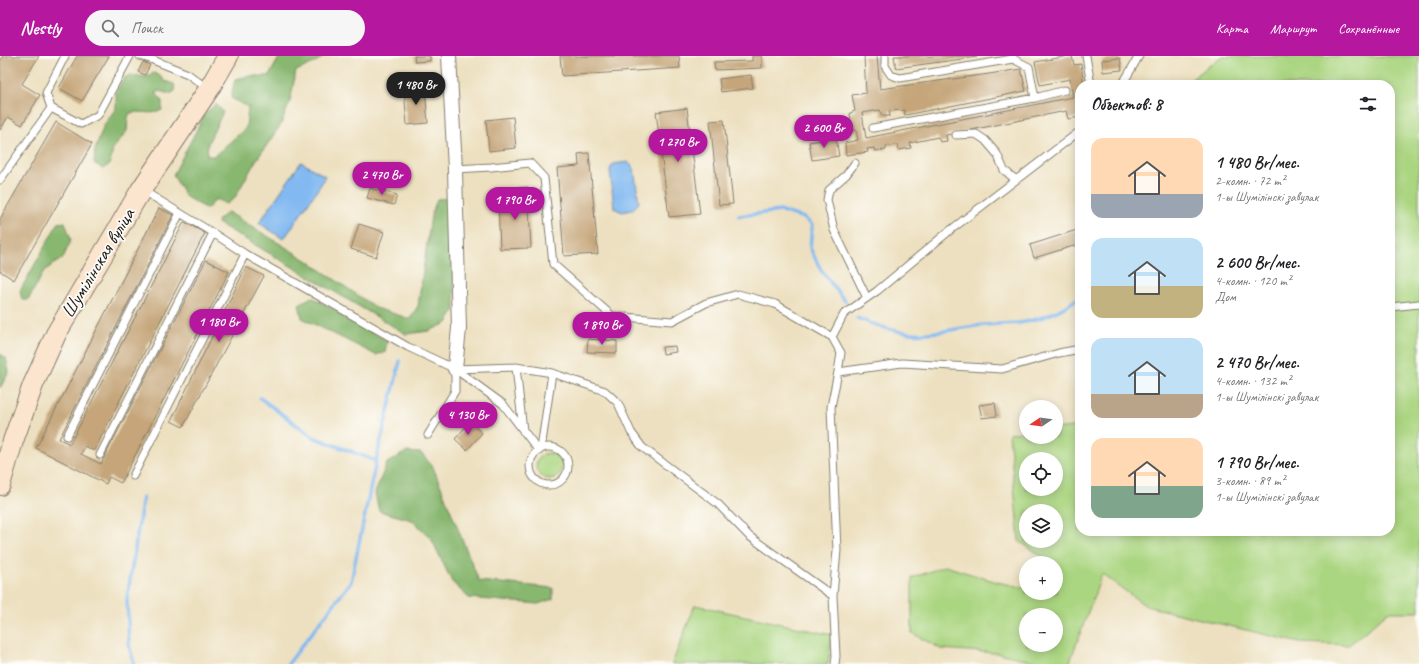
<!DOCTYPE html>
<html lang="ru">
<head>
<meta charset="utf-8">
<style>
	body { margin:0; font-family:Caveat,sans-serif; background:#f6f6f6; color:#202124; height:100vh; display:flex; flex-direction:column; font-size:15px; white-space:nowrap }
	* { box-sizing:border-box; margin:0 }
	p { font-size:13px; color:#757577 }
	.icon { flex:none; width:22px; height:22px; fill:none; stroke:currentColor; stroke-width:2; stroke-linecap:round; stroke-linejoin:round }
	.map { position:relative; flex:1; overflow:hidden }
	.drawer { position:absolute; left:1075px; top:24px; width:320px; height:456px; display:flex; flex-direction:column; background:#fff; border-radius:16px; box-shadow:0 2px 10px #0003 }
	.drawer>* { flex:none }
	.needle { width:26px; rotate:257deg }
	.controls { position:absolute; left:1019px; top:344px; display:grid; gap:8px }
	.controls a { display:grid; place-items:center; width:44px; height:44px; border-radius:50%; background:#fff; box-shadow:0 2px 10px #0003; font-size:20px }
	.price { position:absolute; translate:-50% -34px; padding:0 9px; border-radius:14px; background:#b5179e; color:#fff; font-size:13px; line-height:26px; filter:drop-shadow(0 1px 2px #0008) }
	.price::after { content:''; position:absolute; left:50%; top:24px; width:12px; height:9px; margin-left:-6px; background:inherit; clip-path:polygon(0 0,100% 0,50% 100%) }
	.price.on { background:#222; color:#fff }
	ul { padding:0; list-style:none }
	li { display:flex; align-items:center; gap:12px; height:100px; padding:0 16px }
	li span { display:grid; place-items:center; flex:none; width:112px; height:80px; border-radius:12px; color:#555 }
	li>.icon { margin-inline-start:auto }
	span .icon { width:48px; height:48px; fill:#fffc; stroke-width:1 }
	li b { font-size:17px }
	h2 { display:flex; justify-content:space-between; align-items:center; height:48px; padding:0 16px; font-size:17px }
	header { display:flex; align-items:center; gap:24px; box-sizing:border-box; height:56px; padding:0 20px; background:#b5179e; color:#fff }
	header strong { font-size:19px }
	nav { display:flex; gap:22px; margin-inline-start:auto; font-size:14px }
	.search { width:280px; height:36px; background:#f6f6f6; display:flex; align-items:center; gap:10px; box-sizing:border-box; padding:0 14px; border-radius:22px; color:#757577; font-size:15px }
	.map>svg:first-child { display:block }
</style>
</head>
<body>
<header>
<strong>Nestly</strong>
<div class="search"><svg class="icon" aria-label="search" viewBox="0 0 24 24"><circle cx="10" cy="10" r="6"/><path d="M15 15l6 6"/></svg>Поиск</div>
<nav><a>Карта</a><a>Маршрут</a><a>Сохранённые</a></nav>
</header>
<div class="map">
<svg width="1419" height="608" viewBox="0 0 1419 608">
	<rect width="100%" height="100%" fill="#fdfcf7"/>
	<filter id="ink" filterUnits="userSpaceOnUse"><feTurbulence type="fractalNoise" baseFrequency=".025" numOctaves="2"/><feDisplacementMap in="SourceGraphic" scale="8" xChannelSelector="R" yChannelSelector="G"/><feConvolveMatrix kernelMatrix="1 2 1 2 8 2 1 2 1" color-interpolation-filters="sRGB"/></filter>
	<filter id="wash" filterUnits="userSpaceOnUse"><feTurbulence type="fractalNoise" baseFrequency=".012" numOctaves="4" result="noise"/><feDisplacementMap in="SourceGraphic" scale="16" xChannelSelector="R" yChannelSelector="G"/><feGaussianBlur stdDeviation="0.9" result="paint"/><feColorMatrix in="noise" values="0 0 0 0 0 0 0 0 0 0 0 0 0 0 0 0 0 1.4 0 .05"/><feComposite in="paint" operator="in"/></filter>
	<g filter="url(#wash)">
		<rect width="100%" height="100%" fill="#ede0c0"/>
		<path fill="#abd681" stroke="#64794e" fill-rule="evenodd" d="M1222,0H1419V556H1388L1349,589L1300,587L1146,550L1102,518L1069,608H1048L997,597L941,593L912,577V522L945,510L997,526L1026,532V537H1056V507H1047L1048,504L1019,485L1009,377L1026,376V381H1056V373L1080,370V475H1390V29H1184ZM1026,403H1056V433H1026ZM1026,455H1056V485H1026ZM1026,559H1056V589H1026Z
			M536 410a13 13 0 1 1 26 0a13 13 0 1 1-26 0Z
			M695,549L832,579L828,608H672Z"/>
		<path fill="#88b76f" stroke="#526a46" d="M280,0H325L314,7L296,15L290,46L280,70L255,106L234,143L226,148L216,143L207,153L186,141L173,119L205,58L216,48L223,56L208,87L207,100H214L246,72L248,51L231,42L235,23L250,20H269Z
			M154,17L160,20L164,25L174,28L175,35L170,38L159,35L156,37L162,45V54C151,60 143,54 130,57L128,61L127,75L113,93L110,108L103,113L94,107L95,94L104,69L116,52V36L124,22L130,19L146,21Z
			M452,142L455,253L447,267L429,275L406,278L218,167L219,163L228,156L308,205L376,252L410,263L418,250L431,160L437,143Z
			M65,166L71,184L63,202L45,214L28,244H22L20,235L58,167Z
			M312,241L387,285L385,296L376,299L302,262L299,248Z
			M0,298L6,302L9,316L0,332Z
			M406,396L421,397L433,411L479,525L553,532V543L538,548L469,542L452,526L431,482L412,464L379,455L375,437L387,407Z"/>
		<path fill="#82b9f1" stroke="#4f6a86" d="M301,106L325,120L322,127L286,180L282,182L259,167Z
			M628,106L634,112L639,147L632,154L622,156L614,152L610,114L613,108Z"/>
		<g fill="none" stroke-linecap="round" stroke-linejoin="round">
			<path stroke="#82b9f1" stroke-width="3.5" d="M739,160L781,155L804,162L812,169L810,192L821,214L845,245
				M857,262C874,269 891,275 909,277C932,279 953,273 976,270C990,268 1005,268 1019,267C1041,264 1062,254 1080,241
				M260,342L313,381L376,405
				M134,608L129,588L127,543L143,441
				M288,608L351,526L376,405L400,305"/>
		</g>
		<g id="blocks">
			<path fill="#c5a579" d="M3,0H39L22,28L40,39L22,69L8,61L0,74V6Z
				M77,0H109L82,45L59,32Z
				M414,0H430V5L415,6Z
				M560,0H679L680,12L562,20Z
				M752,0H762V12L715,14L714,6L752,5Z
				M864,0H877L880,33L989,18L1021,13L1026,35L905,59L904,54L889,55L890,60H882L880,54L862,57L866,82L1073,41L1070,23L1040,29L1035,6L1069,0H1072L1074,9L1081,8L1084,29H1080V61L1068,63L1066,55L946,79L947,85L940,86L938,81L910,87L911,92L899,94L898,89L886,90V94L875,95L874,92L867,93L868,96L846,99L845,87L858,84L856,74H852L850,57L855,55L852,39L866,37Z
				M894,0H977V1L896,12Z
				M1120,2L1122,14L1103,16L1102,4Z
				M143,6L150,9L145,19L138,16Z
				M751,19L753,32L721,36L719,23Z
				M425,32L428,67L407,69L404,33Z
				M687,52L700,158L669,161L656,56Z
				M513,61L516,92L489,95L486,64Z
				M724,64L733,148L719,149L710,65Z
				M56,66L92,88L14,224L0,215V163Z
				M836,82L839,100L812,104L809,86Z
				M589,97L598,198L564,200L557,112L579,110L578,98Z
				M528,131L531,192L500,193L498,146L514,145L513,132Z
				M370,132L397,139L394,149L367,142Z
				M159,152L173,159L59,383L70,388L184,166L205,177L94,395L85,390L81,398L101,408L206,204L229,216L121,427L109,421L106,428L36,392Z
				M359,168L384,176L376,201L351,193Z
				M1080,173V188L1034,202L1030,189Z
				M246,211L264,220L183,371L171,365Z
				M588,283L617,285V297L587,296Z
				M675,290L676,296L663,298L662,291Z
				M995,347L997,360L982,362L979,349Z
				M470,366L482,377L467,394L455,383Z"/>
		</g>
	</g>
	<g filter="url(#ink)">
		<use href="#blocks" fill-opacity="0" stroke="#847e6e" stroke-width="1"/>
		<g fill="none" stroke-linecap="round" stroke-linejoin="round">
			<g stroke="#847e6e" stroke-width="9">
				<path id="service" d="M65,0L46,37L51,52L81,68L98,59L130,0
					M140,0L153,4L188,18L208,33
					M885,0V10L891,19L900,22L1013,3V0
					M1086,0L1091,29
					M1013,3L1029,11L1035,42
					M1122,29L1139,0
					M873,72L1035,42L1065,34
					M956,79L976,78L985,84L997,98L1004,114L1016,124
					M855,107L846,119L829,134L827,144L834,174L867,242
					M455,113L491,111L530,107L544,122L553,208L612,260L672,265L706,247L738,238L775,248L832,281L841,297L838,316L902,307L1002,313L1059,297L1080,293
					M0,124L51,52
					M142,134L213,177L245,198L408,291L455,313L503,348L539,395
					M1390,251L1419,248
					M832,281L844,258L877,235L948,176L1080,75
					M516,311L523,375
					M455,313L516,311L552,317L605,335L618,347L631,376L642,391L718,448L749,480L833,540
					M428,379L455,335V313
					M67,380L180,157
					M530 410a19 19 0 1 1 38 0a19 19 0 1 1-38 0Z
					M541,393L552,317
					M100,399L213,177
					M133,420L245,198
					M835,608L836,600L833,540L837,494L831,351L838,316"/>
			</g>
			<g stroke="#847e6e" stroke-width="16">
				<path id="minor" d="M449,0L455,113L459,272L455,313"/>
			</g>
			<g stroke="#847e6e" stroke-width="22">
				<path id="secondary" d="M0,429L13,385L33,329L56,278L141,134L209,33L228,0"/>
			</g>
			<use href="#service" stroke="#fff" stroke-width="7"/>
			<use href="#minor" stroke="#fff" stroke-width="14"/>
			<use href="#secondary" stroke="#fce5cf" stroke-width="20"/>
		</g>
	</g>
	<g text-anchor="middle" dominant-baseline="central" stroke-width="3.5" stroke-linejoin="round" paint-order="stroke">
		<g font-size="19" fill="#1c1c1c" stroke="#fdfcf7">
			<text transform="translate(98 207) rotate(-59)">Шумілінская вуліца</text>
		</g>
	</g>
</svg>
<div class="controls">
<a><svg class="needle" viewBox="-14 -14 28 28"><path d="M0-13l5 13h-10z" fill="#e53935"/><path d="M0 13l5-13h-10z" fill="#757577"/></svg></a>
<a><svg class="icon" aria-label="locate" viewBox="0 0 24 24"><circle cx="12" cy="12" r="6"/><path d="M12 2v4M12 18v4M2 12h4M18 12h4"/></svg></a>
<a><svg class="icon" aria-label="layers" viewBox="0 0 24 24"><path d="M12 4l9 5-9 5-9-5zM3 14l9 5 9-5"/></svg></a>
<a>+</a>
<a>−</a>
</div>
<b class="price on" style="left:416px;top:50px">1 480 Br</b>
<b class="price" style="left:824px;top:93px">2 600 Br</b>
<b class="price" style="left:678px;top:107px">1 270 Br</b>
<b class="price" style="left:382px;top:140px">2 470 Br</b>
<b class="price" style="left:515px;top:165px">1 790 Br</b>
<b class="price" style="left:219px;top:287px">1 180 Br</b>
<b class="price" style="left:602px;top:290px">1 890 Br</b>
<b class="price" style="left:468px;top:380px">4 130 Br</b>
<section class="drawer">
<h2>Объектов: 8<svg class="icon" aria-label="filters" viewBox="0 0 24 24"><path d="M4 7h16M4 17h16"/><circle cx="9" cy="7" r="2"/><circle cx="15" cy="17" r="2"/></svg></h2>
<ul>
<li><span style="background:linear-gradient(#ffd9b3 70%,#9aa5b1 0)"><svg class="icon" aria-label="home" viewBox="0 0 24 24"><path d="M3 11l9-7 9 7M6 9v11h12V9"/></svg></span><div><b>1 480 Br/мес.</b><p>2-комн. · 72 m²</p><p>1-ы Шумілінскі завулак</p></div></li>
<li><span style="background:linear-gradient(#bfe0f5 60%,#c2b280 0)"><svg class="icon" aria-label="home" viewBox="0 0 24 24"><path d="M3 11l9-7 9 7M6 9v11h12V9"/></svg></span><div><b>2 600 Br/мес.</b><p>4-комн. · 120 m²</p><p>Дом</p></div></li>
<li><span style="background:linear-gradient(#bfe0f5 70%,#b9a48a 0)"><svg class="icon" aria-label="home" viewBox="0 0 24 24"><path d="M3 11l9-7 9 7M6 9v11h12V9"/></svg></span><div><b>2 470 Br/мес.</b><p>4-комн. · 132 m²</p><p>1-ы Шумілінскі завулак</p></div></li>
<li><span style="background:linear-gradient(#ffd9b3 60%,#7fa58c 0)"><svg class="icon" aria-label="home" viewBox="0 0 24 24"><path d="M3 11l9-7 9 7M6 9v11h12V9"/></svg></span><div><b>1 790 Br/мес.</b><p>3-комн. · 89 m²</p><p>1-ы Шумілінскі завулак</p></div></li>
</ul>
</section>
</div>
</body>
</html>
